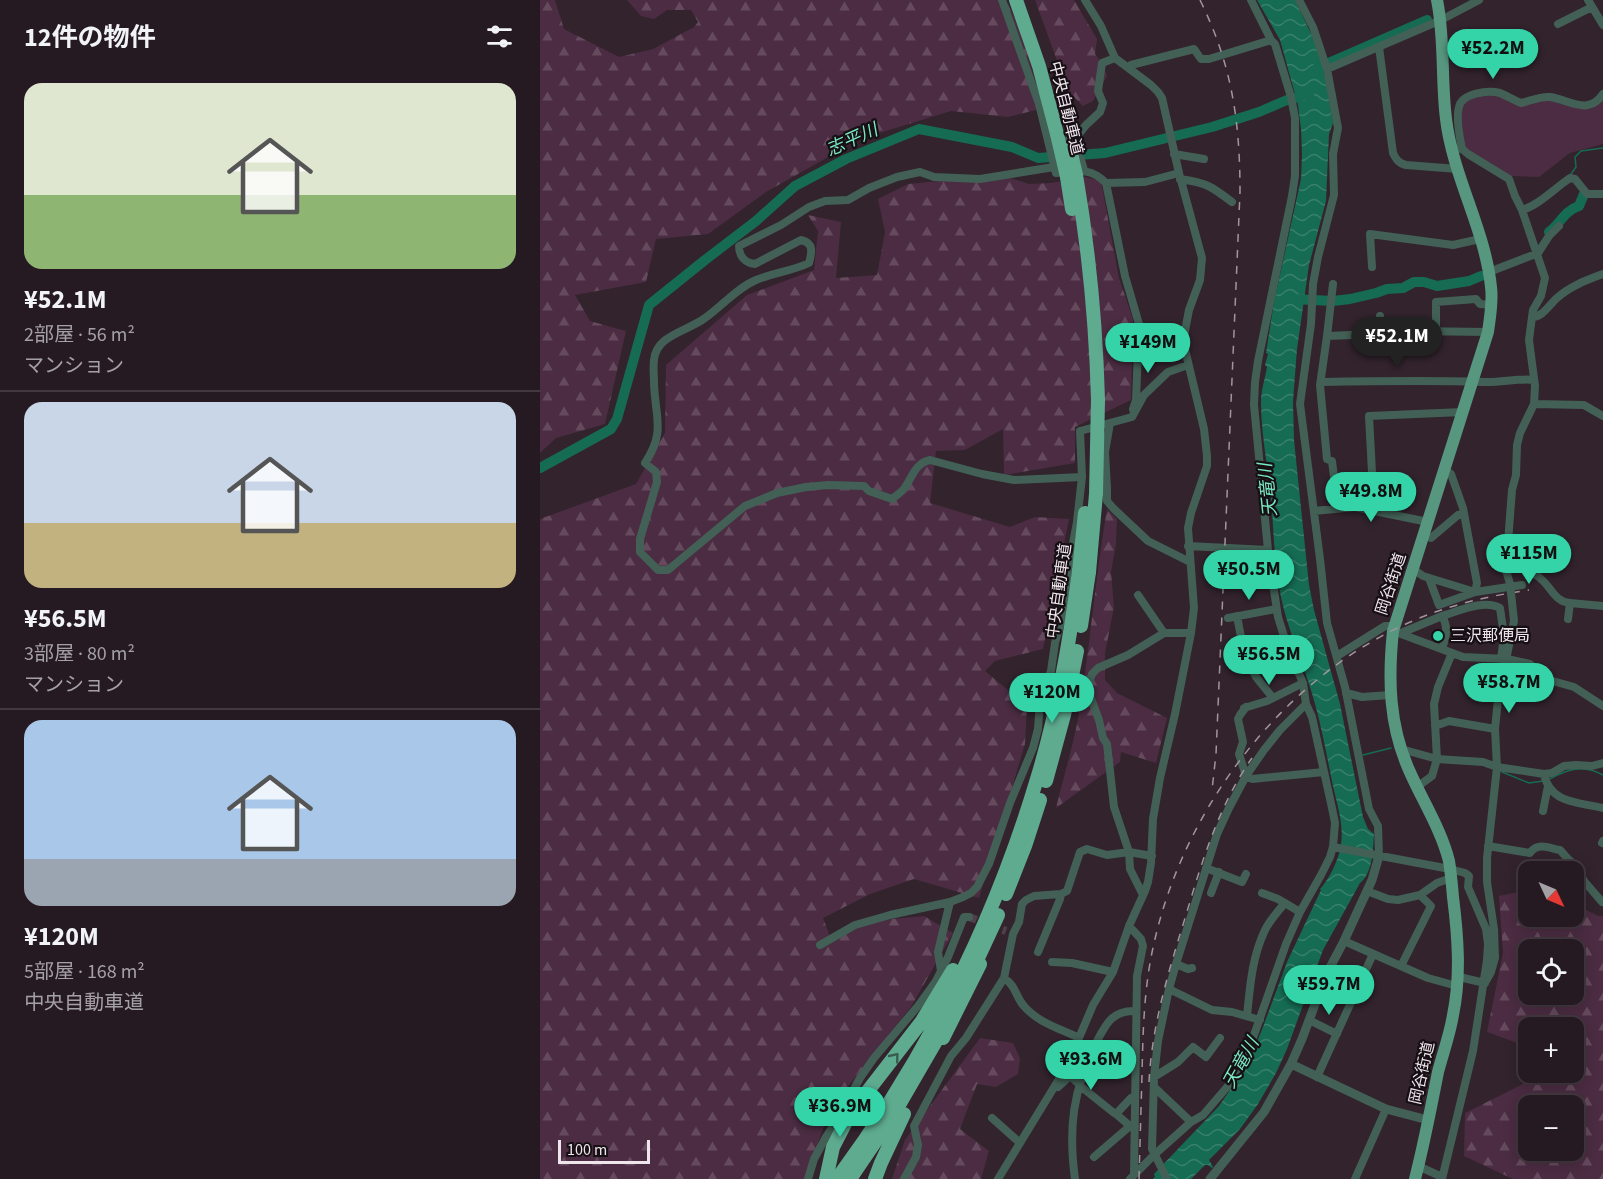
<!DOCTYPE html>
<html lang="ja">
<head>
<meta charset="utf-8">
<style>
	body { margin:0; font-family:"Source Sans 3","Noto Sans JP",sans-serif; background:#2e232a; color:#f1f3f6; height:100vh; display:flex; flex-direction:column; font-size:22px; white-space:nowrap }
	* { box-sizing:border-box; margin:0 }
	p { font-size:20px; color:#a4a1a5 }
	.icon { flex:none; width:33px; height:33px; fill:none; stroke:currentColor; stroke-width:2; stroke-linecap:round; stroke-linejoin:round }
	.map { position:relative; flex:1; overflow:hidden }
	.drawer { display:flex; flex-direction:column; background:#261a22; width:540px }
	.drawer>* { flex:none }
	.needle { width:39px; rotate:134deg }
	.tools { position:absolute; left:978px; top:861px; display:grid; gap:12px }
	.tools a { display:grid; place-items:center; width:66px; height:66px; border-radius:12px; background:#261a22; box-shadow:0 3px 15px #0003,0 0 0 2px #423840; font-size:30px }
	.scale { position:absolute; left:18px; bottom:15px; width:92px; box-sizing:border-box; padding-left:6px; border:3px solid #efe5ec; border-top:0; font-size:16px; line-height:21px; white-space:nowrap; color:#efe5ec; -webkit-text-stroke:4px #160f13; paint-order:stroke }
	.price { position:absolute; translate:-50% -51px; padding:0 14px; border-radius:21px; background:#34d4a8; color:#111; font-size:20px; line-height:39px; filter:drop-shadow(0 2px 3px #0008) }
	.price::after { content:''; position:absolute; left:50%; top:36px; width:18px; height:14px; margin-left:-9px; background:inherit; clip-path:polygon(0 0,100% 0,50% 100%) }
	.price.active { background:#222; color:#fff }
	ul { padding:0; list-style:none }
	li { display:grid; align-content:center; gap:12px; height:318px; padding:0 24px }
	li+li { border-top:2px solid #423840 }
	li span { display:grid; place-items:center; height:186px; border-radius:18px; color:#555 }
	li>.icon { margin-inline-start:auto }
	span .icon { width:108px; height:108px; fill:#fffc; stroke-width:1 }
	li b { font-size:26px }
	h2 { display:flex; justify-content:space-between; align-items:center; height:72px; padding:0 24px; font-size:26px }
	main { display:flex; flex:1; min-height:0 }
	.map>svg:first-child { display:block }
</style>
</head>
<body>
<main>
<section class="drawer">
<h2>12件の物件<svg class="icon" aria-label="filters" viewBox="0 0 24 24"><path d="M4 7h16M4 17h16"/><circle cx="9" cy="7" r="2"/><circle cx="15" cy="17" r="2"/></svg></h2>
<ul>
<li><span style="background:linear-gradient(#dfe7d0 60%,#8fb573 0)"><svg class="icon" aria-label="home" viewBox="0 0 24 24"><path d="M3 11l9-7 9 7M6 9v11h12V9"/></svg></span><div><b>¥52.1M</b><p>2部屋 · 56 m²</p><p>マンション</p></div></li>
<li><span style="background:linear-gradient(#c9d6e8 65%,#c2b280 0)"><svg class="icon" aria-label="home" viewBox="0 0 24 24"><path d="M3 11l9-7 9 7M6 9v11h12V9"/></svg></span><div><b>¥56.5M</b><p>3部屋 · 80 m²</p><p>マンション</p></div></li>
<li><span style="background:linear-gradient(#a9c7e8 75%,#9aa5b1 0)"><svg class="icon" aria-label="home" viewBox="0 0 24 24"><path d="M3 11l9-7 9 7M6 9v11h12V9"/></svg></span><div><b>¥120M</b><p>5部屋 · 168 m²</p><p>中央自動車道</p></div></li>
</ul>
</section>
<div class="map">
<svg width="1063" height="1179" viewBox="0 0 1063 1179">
	<defs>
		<pattern id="forest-firs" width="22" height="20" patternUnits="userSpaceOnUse" patternTransform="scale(1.5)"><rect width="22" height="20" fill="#4b2c42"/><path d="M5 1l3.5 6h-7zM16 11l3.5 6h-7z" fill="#654a5d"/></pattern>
		<pattern id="water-waves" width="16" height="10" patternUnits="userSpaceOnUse" patternTransform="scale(1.5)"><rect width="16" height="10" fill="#166b53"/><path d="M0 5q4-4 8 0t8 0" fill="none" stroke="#38806c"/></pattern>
	</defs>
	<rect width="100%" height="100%" fill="#32232d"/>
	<path fill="#4b2c42" d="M959,95C976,106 991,99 1010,100C1022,100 1035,110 1047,109C1053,109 1059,104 1063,100V144L1030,153L999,177L971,176L926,149L924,144C921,106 914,96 959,95Z"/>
	<path fill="url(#forest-firs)" fill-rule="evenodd" d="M0,0H15L24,29L79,57L113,49L154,27L158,22L151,10H127L114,19L101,16L87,0H466L478,25L504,108L468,117L411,111L320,139L226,192L168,234L116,239L106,282L35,295L50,321L86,331L65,424L16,438L0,453Z
		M495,0H534L557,39L555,54L562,63L567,76L553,101L543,106L528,91Z
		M461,175L489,184L511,183L545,177L561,181L579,278L593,319L591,400L535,427V463L464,475L463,429L425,450L396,451L390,503L470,527L495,517L529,519L503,649L455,661L445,671L487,706L485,744L439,898L374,879L330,894L283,918L292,942L331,921L384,916L413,933L371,1007L290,1109L265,1179H0V519L96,484L125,433L126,365L207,295L274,270L278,231L268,215L301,222L296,278L337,275L345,232L338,199L368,184Z
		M567,509L577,519L576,544L571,572L574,607L565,653V680L577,693L627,718L616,763L581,752L580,762L516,808C523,779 532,749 538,719C550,649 555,579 567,509Z
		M988,890V916H1034V904L1058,916H1063V1179H973L924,1156L925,1113L1005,1073L1034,1072V1028H988V1047L947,1032L963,953L959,896ZM988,950H1034V994H988ZM988,1106H1034V1150H988Z
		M440,1038L473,1043L480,1058L478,1074L456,1087L437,1084L420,1129L449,1151L441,1179H352L365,1140Z"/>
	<path fill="url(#water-waves)" d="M717,0H755L776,44L786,81L793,123L789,134L786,201L769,265L757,349L753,401L754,440L769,585L774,610L800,704L823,817L828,829L834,834C833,849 833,873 820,883L783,950L747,1049L736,1073L718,1104L700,1129L669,1160L673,1167L672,1168L668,1165H665L651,1179H613L615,1177L614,1174L679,1106L708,1064L723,1027L747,962L781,890L780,889C789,880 800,857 801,844C804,825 797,804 793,786C786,752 780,717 769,684C760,655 747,627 741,597C735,569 734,540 732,511C730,475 721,439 721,402C721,390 725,379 727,367L725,365L728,354L726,353L734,302L761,179L762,154L761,129L758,105L740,40Z"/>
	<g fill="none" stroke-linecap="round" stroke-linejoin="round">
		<path stroke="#166b53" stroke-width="1.5" d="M1031,174L1036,167L1035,157L1041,151L1063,148
			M823,755L851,748
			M962,772L989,783L1003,781
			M1008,780C1027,769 1043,764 1063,775"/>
		<path stroke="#166b53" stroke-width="10" d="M777,68L887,20
			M1009,232C1021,223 1024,211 1039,206L1044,194
			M752,299L793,301L810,299L836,293L847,289L863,288L874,282H884L897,286L929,281L941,276
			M0,468L71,429L77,419L109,305L165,260L216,221L255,186L306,159L379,129L472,147L498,158L565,153L672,127L719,112L747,100L769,94"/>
		<path stroke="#4e404a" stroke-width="8" stroke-dasharray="8 4" stroke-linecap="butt" d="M508,693L541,687
			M429,917L466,931
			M319,1091L347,1108"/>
		<path stroke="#426055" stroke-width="8" d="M462,0L499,104L516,173C538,171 550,167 566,183L585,276L599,324L596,400L593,409
			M759,0L773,27L787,69L798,128L793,154L794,195L778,257L773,284L771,324L760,404L780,559L787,623L805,687L829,809L838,826L839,856
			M1048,0L1063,25
			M1018,24L1052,7
			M902,46L943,47L957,56
			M839,47L853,153C856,159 858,163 866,165L918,169
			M589,68L591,65L654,49L661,59H669L731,40
			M787,69L901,20L939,0
			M535,139L544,170
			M518,143L535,139L546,125L560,112L563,103L558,91L562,63L575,58
			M911,148L922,149L928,154L969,179L975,196L982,210L1005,278L1001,296L993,310L992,317L989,340L995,386L994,404L980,433L977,445L976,475L972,490L968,542L963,552L964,563L970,584
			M922,149C920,139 916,116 919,107C922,93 948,90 960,93C967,96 974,100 981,103C990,101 1000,96 1010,97C1030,100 1048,116 1063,94
			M634,154L664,159
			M514,167L440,179L394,177L380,172L357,177L329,188L308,200L285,201L269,207L241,225L199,246C199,256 205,263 215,264L261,240C274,243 272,252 269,263C252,271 233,273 216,280C197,288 182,306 165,318C148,331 116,335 114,360C113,368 114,376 114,383C115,417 126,432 105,463L116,472L117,482L100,539V552L118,570H128L205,506L237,493L266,487L288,485L324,486L329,491L352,499C356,496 360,493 364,489C372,478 375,463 390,460L442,474L474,480L542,477
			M640,179C667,183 671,186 692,202
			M566,183L605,182L639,173
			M982,210C999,205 1015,188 1030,178L1035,179L1047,194H1063
			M832,267L830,234L913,245L940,239
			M949,272L998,253L1009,236L1019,226
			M992,317C1003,317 1009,305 1017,298C1030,286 1047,280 1063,274
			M896,330V302L936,299L940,304L952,305
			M840,334V316
			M787,336L793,284
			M781,382C835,381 889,380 943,382C961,383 977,378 994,380
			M994,404L1044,405L1063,416
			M570,423L565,452L567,488V501L573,508L608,541L650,562
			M798,508L792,461L787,459L780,385L787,336L837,334L870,331L948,332
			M834,510L829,416L923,412
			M774,511L815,507L888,522
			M884,536L891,538L918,515L924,514
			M648,546L728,550
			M967,547L970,560L972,562C982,567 993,571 1001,579C1011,587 1015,602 1030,603
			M873,569L883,576L935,592L937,583L923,508L911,474L904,470
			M889,578L899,605L935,592L982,585
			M598,595L624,633
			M697,616L704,653L716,677L733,698
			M902,616C919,611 944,599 960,608L964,636L961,659
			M688,618L736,609
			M1028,619L1030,603L1063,606
			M853,631L923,657L967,659L990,664L1000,675L1009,680L1034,687L1063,706
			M861,633L902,616C909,628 906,636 902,649
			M797,656L845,626H855
			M806,693L822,697L850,695
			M706,707L700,715L698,719L703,742L699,754L706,776L712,779L784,772
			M704,708L727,701L763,683
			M895,726L909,721L955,729
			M861,749L897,759L943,762L957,767L1004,774L1012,773L1024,766L1036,765L1052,766L1063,763
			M1004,774C1010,804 1039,802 1063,808
			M877,787L892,776L897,759L894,704L898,687L912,653
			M1003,811L1008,786
			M1062,843L1063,841
			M948,846L990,853C998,842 1009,848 1020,850L1028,859L1035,865L1044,881L1062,902
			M793,847L910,869L925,873L929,876L928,887L946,929L948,944L947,960L933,1051L902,1179
			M666,868L702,882L706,874
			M827,891L848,899L858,900L880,895L897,883L911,878
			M671,893L679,872
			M722,893L738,899L760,912
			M603,895L590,869L589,852L574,807L567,744L563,738L559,720L547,688L552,674L558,668L588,655L624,633H651
			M589,926L601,939L603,946L597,976L594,1174
			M804,941L888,978L917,986
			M280,945L315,925L350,915L410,902L423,897L431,893L437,887L449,864L470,803L493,748L498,729L500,701L511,671L515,643L525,607L528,570L537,522L542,477L540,431L592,417L604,395L628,372L648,365
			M498,952L520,899L521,894L527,891L540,852L547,849L567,855L589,852L612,856
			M512,962L532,963L573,972
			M636,964L648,969L652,968
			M861,966L891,906L880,895
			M401,971L398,952L410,902
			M919,977L945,983
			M464,978C476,986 475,995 483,1005C498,1023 519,1028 539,1038
			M946,981L951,972L955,958L954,929L947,882V858L957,767L955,729L958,699L974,621L972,602
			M629,989L672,1010L692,1012L720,1020
			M707,1016C710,986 712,957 725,930C730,920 738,911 745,903
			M769,1020L797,1034
			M614,1077L638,1062L653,1047L666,1057L680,1038
			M777,1077L833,954
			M539,1085L574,1113L576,1114
			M518,1087L530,1076L539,1084
			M614,1087L651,1122
			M452,1118L480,1143
			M595,1126H590L576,1114L591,1098L595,1097
			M554,1157L590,1126
			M878,1166L902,1177
			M268,1179L274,1159L286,1137L299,1117L320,1078L334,1058L378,1006L396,981L408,957L424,917H429
			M364,1179L376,1157L378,1145L374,1126L411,1056L426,1038L464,978L473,934L479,922L482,904L486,900L494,896L521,894
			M458,1179L527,1066L553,1005L573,972L589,926L605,891L608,882L611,863L613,819L620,778L635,714L651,633L654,608L648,528L651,513L667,466V456L664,429L643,341L649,310L660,280L662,258L639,173L622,98L618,92L611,85L575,58L561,26L545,0
			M535,1179C528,1128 533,1090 556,1043C566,1024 572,1010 596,1011
			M590,1179L614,1155L651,1122L663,1115L694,1079L707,1055L746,944L760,912L781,875L790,857L793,847L795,823L792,808L772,717L766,704L763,683L748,649L738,617L728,550L714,405L715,382L718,361L752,196L755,176V118L751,97L735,44L731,40L711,0
			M627,1179L612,1149L614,1077L618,1041L629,989L636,964L677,834L689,808L706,776L724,750L740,730L766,704
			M815,1179L846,1109"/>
		<path stroke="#426055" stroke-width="9" d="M751,1064L846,1109L888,1120
			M670,1179L724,1112L751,1064L762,1039L786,975L804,941L832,880L839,856"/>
		<path stroke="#57967f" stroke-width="12" d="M875,1179C884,1144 891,1108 898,1072C903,1053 910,1034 913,1015C921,976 918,937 913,897C912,886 911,873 909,861C901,829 882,800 869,770C849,725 848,679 853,631L948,332C950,317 953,302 951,287C945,229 913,177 906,119C901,79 905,39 897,0"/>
		<path stroke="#5eab90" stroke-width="14" d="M476,0L499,66L517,134
			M536,175C549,250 556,324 558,400
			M527,177L532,209
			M541,626L549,572
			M506,781L524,715L537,651
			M466,894L485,846L500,800
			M432,971L458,915
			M403,1038L440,964
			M286,1179L293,1147L310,1114L382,1021L413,970
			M297,1179C386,1058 454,923 497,779C518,711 530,641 539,571
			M310,1179L352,1117L403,1029
			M335,1179L341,1163L364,1114"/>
		<path stroke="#a2969e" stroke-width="1.5" stroke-dasharray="8 8" stroke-linecap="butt" d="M660,0C692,65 700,121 700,192L676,754L672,790
			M609,1082C612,1024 629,970 646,915C662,861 679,805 712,758
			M599,1179C600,1144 601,1109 602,1075C603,1029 604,984 615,939C646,804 747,674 875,620C912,604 949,596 989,590"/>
		<path stroke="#426055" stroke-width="8" d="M970,584L972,602"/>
		<path stroke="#5eab90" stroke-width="14" d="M517,134L527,177
			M530,149L536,175
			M539,571L545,513
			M549,572L556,494L558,400"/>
	</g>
	<defs><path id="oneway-chevron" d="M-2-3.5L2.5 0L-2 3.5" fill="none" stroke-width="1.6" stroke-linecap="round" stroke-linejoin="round" transform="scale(1.5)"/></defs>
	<use stroke="#3a5d52" href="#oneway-chevron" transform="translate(355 1057) rotate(-51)"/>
	<circle fill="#34d4a8" stroke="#160f13" stroke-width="2" cx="898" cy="636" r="6"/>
	<g text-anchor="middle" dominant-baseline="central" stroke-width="4.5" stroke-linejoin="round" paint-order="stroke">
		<g font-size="16" fill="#efe5ec" stroke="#160f13">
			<text transform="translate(526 108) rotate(76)">中央自動車道</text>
			<text transform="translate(851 584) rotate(-72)">岡谷街道</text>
			<text transform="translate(519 591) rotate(-82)">中央自動車道</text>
			<text transform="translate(882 1073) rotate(-77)">岡谷街道</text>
		</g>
		<g font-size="16" fill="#efe5ec" stroke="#160f13" text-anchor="start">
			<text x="910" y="636">三沢郵便局</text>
		</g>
		<g font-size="18" font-style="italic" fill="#79e9c3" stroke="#160f13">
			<text transform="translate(312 140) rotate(-24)">志平川</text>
			<text transform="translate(728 490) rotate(-96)">天竜川</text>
			<text transform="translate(701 1063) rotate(-61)">天竜川</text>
		</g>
	</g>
</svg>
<div class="tools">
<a><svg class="needle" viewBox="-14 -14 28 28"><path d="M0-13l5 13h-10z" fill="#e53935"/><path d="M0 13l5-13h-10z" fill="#a4a1a5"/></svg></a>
<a><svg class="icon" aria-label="locate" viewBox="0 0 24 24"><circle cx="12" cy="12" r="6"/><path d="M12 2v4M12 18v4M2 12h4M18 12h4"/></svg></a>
<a>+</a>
<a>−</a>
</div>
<div class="scale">100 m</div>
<b class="price" style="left:953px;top:80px">¥52.2M</b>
<b class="price active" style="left:857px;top:368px">¥52.1M</b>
<b class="price" style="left:608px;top:374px">¥149M</b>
<b class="price" style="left:831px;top:523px">¥49.8M</b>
<b class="price" style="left:989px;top:585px">¥115M</b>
<b class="price" style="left:709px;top:601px">¥50.5M</b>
<b class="price" style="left:729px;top:686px">¥56.5M</b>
<b class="price" style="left:969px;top:714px">¥58.7M</b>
<b class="price" style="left:512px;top:724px">¥120M</b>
<b class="price" style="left:789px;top:1016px">¥59.7M</b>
<b class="price" style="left:551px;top:1091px">¥93.6M</b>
<b class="price" style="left:300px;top:1138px">¥36.9M</b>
</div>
</main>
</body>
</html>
